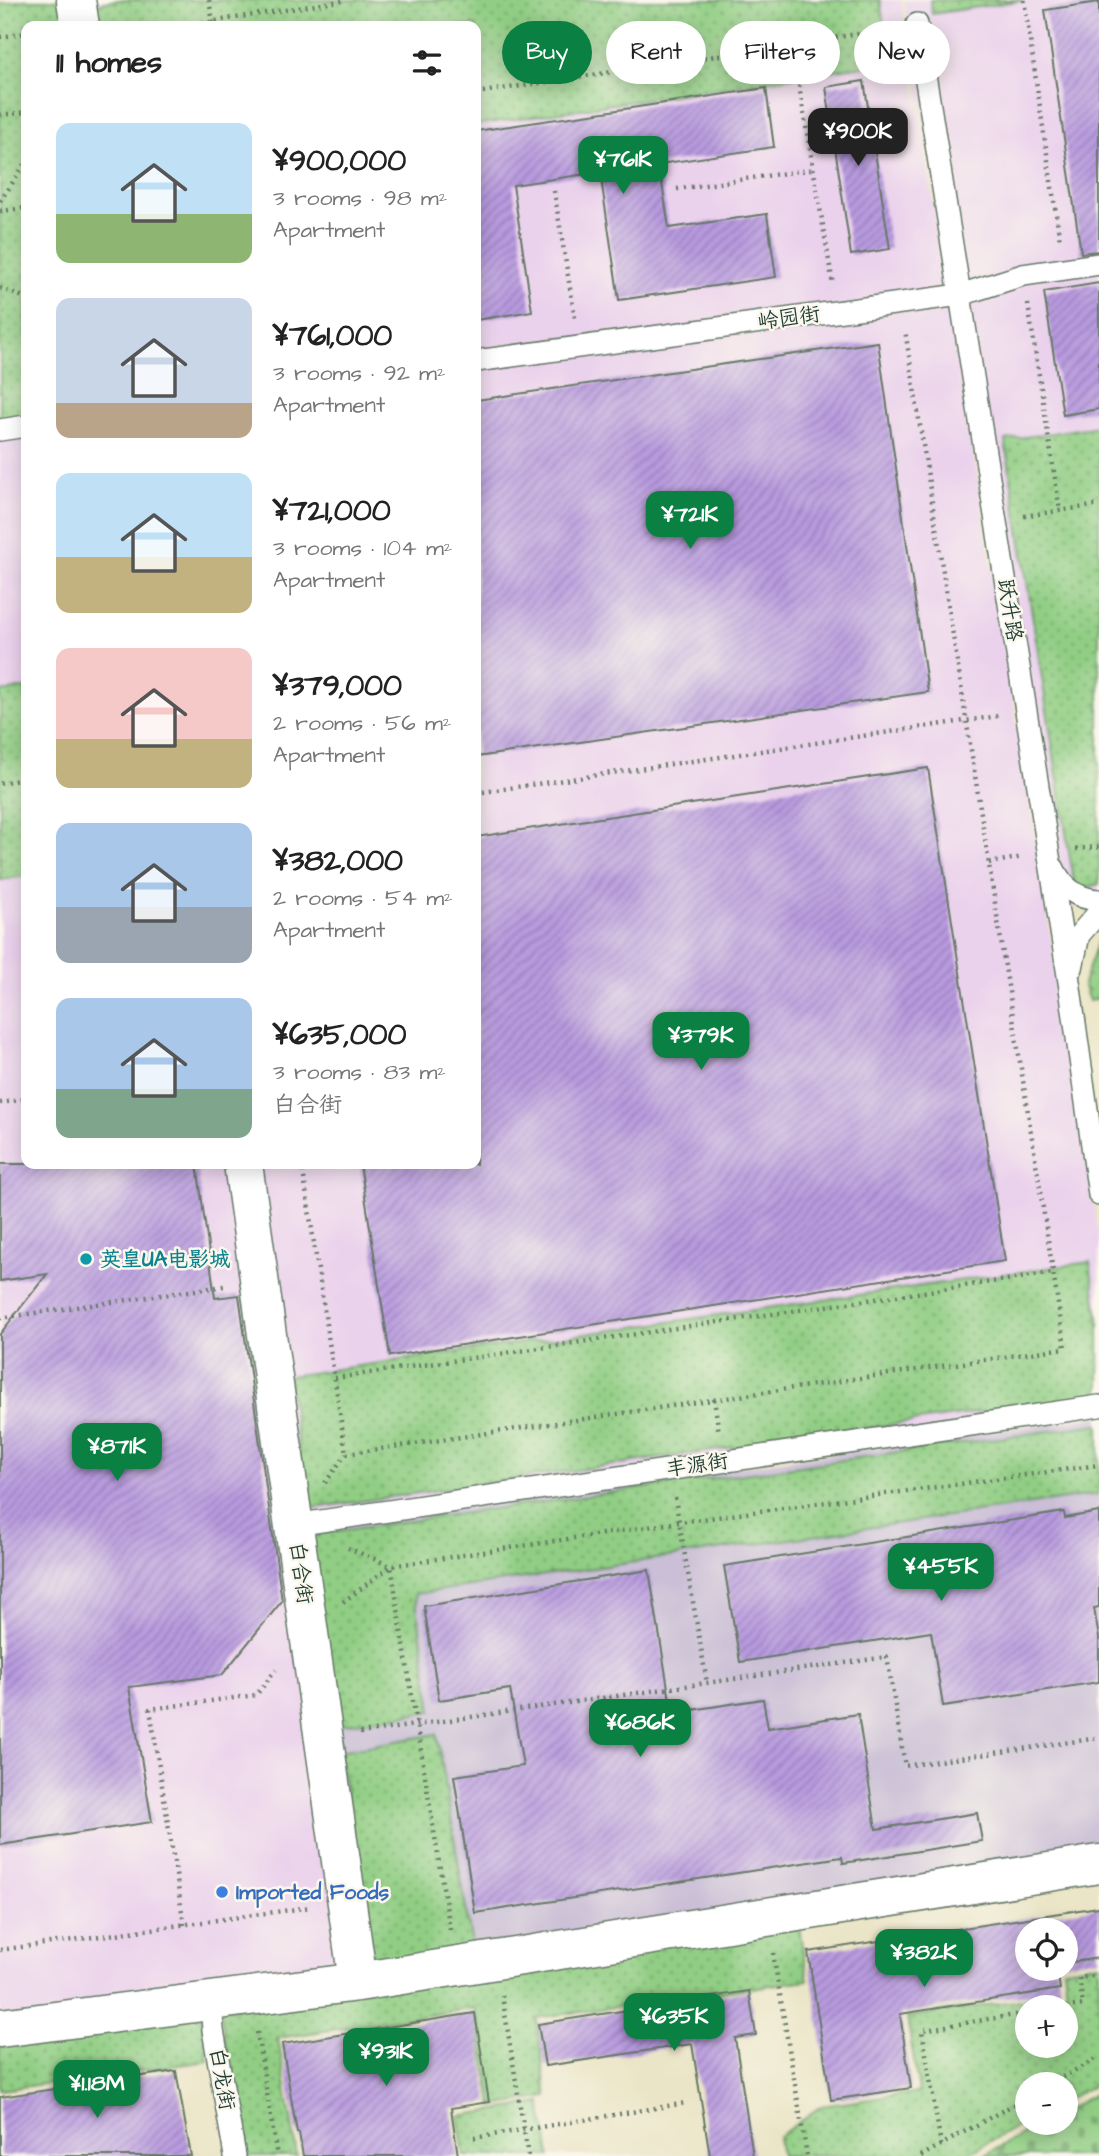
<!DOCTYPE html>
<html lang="en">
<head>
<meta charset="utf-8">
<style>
	body { margin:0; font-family:"Architects Daughter","LXGW WenKai TC",sans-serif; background:#f2f2f2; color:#222; height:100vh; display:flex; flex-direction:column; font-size:26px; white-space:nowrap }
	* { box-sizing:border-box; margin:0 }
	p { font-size:23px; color:#767676 }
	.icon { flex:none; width:38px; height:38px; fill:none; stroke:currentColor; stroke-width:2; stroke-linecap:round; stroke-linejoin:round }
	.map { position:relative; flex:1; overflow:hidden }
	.side { position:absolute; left:21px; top:21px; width:460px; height:1148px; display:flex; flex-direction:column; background:#fff; border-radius:14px; box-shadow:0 4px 18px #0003 }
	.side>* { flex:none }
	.top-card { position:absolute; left:502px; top:21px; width:492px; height:63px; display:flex; gap:14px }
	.fabs { position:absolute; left:1015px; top:1918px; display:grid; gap:14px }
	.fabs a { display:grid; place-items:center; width:63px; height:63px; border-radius:50%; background:#fff; box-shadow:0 4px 18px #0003; font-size:35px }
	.price { position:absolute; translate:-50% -60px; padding:0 16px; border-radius:14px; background:#0b8043; color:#fff; font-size:23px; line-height:46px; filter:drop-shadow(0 2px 4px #0008) }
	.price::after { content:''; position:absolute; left:50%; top:42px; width:21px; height:16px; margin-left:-10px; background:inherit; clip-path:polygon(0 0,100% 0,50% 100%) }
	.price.active { background:#222; color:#fff }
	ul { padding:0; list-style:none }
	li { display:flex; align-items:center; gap:21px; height:175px; padding:0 35px }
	li span { display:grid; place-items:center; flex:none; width:196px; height:140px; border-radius:14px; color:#555 }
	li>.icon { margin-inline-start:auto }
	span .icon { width:84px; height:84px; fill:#fffc; stroke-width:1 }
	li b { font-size:30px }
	h2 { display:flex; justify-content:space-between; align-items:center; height:84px; padding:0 35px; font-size:30px }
	.tag { padding:0 24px; border-radius:32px; background:#fff; box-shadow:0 4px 18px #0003; font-size:24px; line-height:63px }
	.tag.active { background:#0b8043; color:#fff }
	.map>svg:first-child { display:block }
</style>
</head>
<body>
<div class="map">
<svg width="1099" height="2156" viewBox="0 0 1099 2156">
	<defs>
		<pattern id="grass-dots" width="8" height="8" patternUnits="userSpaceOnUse" patternTransform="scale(1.75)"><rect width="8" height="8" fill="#91ce84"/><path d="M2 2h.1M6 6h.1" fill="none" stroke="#76a86d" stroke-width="1.8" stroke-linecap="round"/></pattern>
		<pattern id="cemetery-stones" width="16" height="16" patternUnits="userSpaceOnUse" patternTransform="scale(1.75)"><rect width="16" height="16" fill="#91ce84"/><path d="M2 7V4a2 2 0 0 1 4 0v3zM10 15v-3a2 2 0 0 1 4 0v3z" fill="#76a86d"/></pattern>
		<pattern id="building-hatch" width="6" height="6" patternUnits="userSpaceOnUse" patternTransform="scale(1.75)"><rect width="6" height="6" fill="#b89adf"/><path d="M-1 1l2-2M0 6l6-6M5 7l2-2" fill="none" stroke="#957fb6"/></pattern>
	</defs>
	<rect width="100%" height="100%" fill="#fbf7ec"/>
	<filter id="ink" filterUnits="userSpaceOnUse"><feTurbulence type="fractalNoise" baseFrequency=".0143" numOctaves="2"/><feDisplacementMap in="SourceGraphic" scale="14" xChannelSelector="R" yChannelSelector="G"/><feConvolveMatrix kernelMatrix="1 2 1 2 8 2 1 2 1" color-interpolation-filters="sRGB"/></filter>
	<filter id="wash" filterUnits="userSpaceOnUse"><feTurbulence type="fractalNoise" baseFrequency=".00686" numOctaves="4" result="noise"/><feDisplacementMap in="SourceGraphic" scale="28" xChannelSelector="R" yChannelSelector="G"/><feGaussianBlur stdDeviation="1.57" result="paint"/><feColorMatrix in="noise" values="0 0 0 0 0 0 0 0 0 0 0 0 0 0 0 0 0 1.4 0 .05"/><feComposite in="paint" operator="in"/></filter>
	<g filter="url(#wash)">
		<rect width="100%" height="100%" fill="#ebe5c7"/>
		<path fill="#ead1ec" d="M78,0H901L1099,1238V1415L297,1522L246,1164H476V26H82Z
			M904,0H1099V900L1051,913Z
			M26,427V1164H240L355,1979L0,2025V431Z"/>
		<path fill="#cabfd6" d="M1099,1417V1860L362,1978L299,1528Z"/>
		<path fill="url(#grass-dots)" stroke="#58865c" stroke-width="2" fill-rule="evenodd" d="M24,0H74L78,26H26V425L0,429V4Z
			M118,0H880L890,62L476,125V26H96L93,4Z
			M930,0H1024L932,14Z
			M1099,426V884L1075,891L1005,440Z
			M26,688V876L0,880V692Z
			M1099,938V999L1089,1001L1083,984Z
			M1090,1262L1099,1323V1395L307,1509L288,1376Z
			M1099,1424V1494L415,1594L432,1711L336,1725L309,1535Z
			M437,1734L473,1952L374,1968L339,1751Z
			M797,1916L808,1980L536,2018L547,2097L493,2106L475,2008L278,2038L297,2156H245L220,2010Z
			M1099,1963V2082L1066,2100V2084H1027V2121L964,2156H781L778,2137L821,2106L919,2092L907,2017L1067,1993L1064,1969ZM1027,2007H1066V2046H1027Z
			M201,2010L208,2061L0,2090V2036Z
			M541,2103L550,2156H464L458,2116Z"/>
		<path fill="url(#cemetery-stones)" stroke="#58865c" stroke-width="2" d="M1099,2092V2156H983L1043,2123H1066V2110Z"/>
		<g id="blocks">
			<path fill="url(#building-hatch)" d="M1099,2V251L1081,253L1045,10Z
				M864,81L890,249L851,255L826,87Z
				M766,88L774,147L659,164L669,228L767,214L776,277L619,300L600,172L513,185L532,311L476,320V131Z
				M1099,283V409L1063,415L1044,292Z
				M878,342L928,692L476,757V400Z
				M928,768L1005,1261L390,1356L360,1164H476V837Z
				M0,1164H197L215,1298L239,1295L282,1601L222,1675L129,1687L152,1822L0,1845V1334L47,1274L0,1281Z
				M1064,1512L1065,1518L1099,1512V1607L1094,1608L1099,1638V1682L943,1706L931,1632L740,1662L724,1566Z
				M649,1570L672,1713L763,1699L768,1728L858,1714L876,1829L977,1813L982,1841L843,1863L842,1857L475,1913L454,1776L523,1766L510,1689L439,1700L424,1606Z
				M1099,1907V1958L1066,1963V1930H1027V1969H1057L1060,1989L900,2014L911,2088L831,2100L808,1952Z
				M749,1991L756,2035L735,2038L753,2156H710L692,2044L545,2066L538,2024Z
				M475,2013L489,2102L451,2108L458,2156H303L299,2133H297L282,2044Z
				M176,2071L191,2156H0V2097Z"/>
		</g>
	</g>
	<g filter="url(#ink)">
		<use href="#blocks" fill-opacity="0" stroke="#667867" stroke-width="2"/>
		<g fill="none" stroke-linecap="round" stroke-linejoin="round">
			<g stroke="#667867" stroke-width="24">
				<path id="lane" d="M917,24L1070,988L1099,1195
					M476,361L960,295L1023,275L1099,264
					M0,430L26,426
					M1053,867C1062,887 1077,899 1099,900
					M1072,968L1079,935L1099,912
					M294,1525L1099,1406
					M211,2001L213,2030L235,2156"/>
			</g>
			<g stroke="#667867" stroke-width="41">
				<path id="street" d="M76,0L80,26
					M243,1164L358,1982
					M0,2028L358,1982L1099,1864"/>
			</g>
			<path stroke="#667867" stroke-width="4.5" stroke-dasharray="2 5" stroke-linecap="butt" d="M209,0L213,22
				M1024,0L1060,241
				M118,25L197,24L347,0
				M0,37L26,33
				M792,44L833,284
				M476,93L890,29
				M0,115L26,112
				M677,189L814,169
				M554,191L575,318
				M0,201L26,163
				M0,211L26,208
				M0,288L26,298
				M1028,304L1060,511
				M1024,516L1099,505
				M0,783L26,779
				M476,793L998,716
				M1076,849L1099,847
				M989,863L1023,857
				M0,1103L26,1099
				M302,1164L346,1454L1065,1348L905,330
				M0,1318L224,1286
				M335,1378L1053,1273
				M714,1399L719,1433
				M325,1483L346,1454
				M675,1498L707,1683
				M343,1602L391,1566L348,1548
				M360,1733L887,1657L905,1766L1099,1738
				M184,1925L150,1709L256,1695L276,1670
				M450,1930L391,1566L680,1522L1099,1465
				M0,1950L311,1907
				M773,1953L807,2156
				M502,1995L528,2156
				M1066,2007L1083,2005L1079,1978L1099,1975
				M257,2032L277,2156
				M1050,2084L1099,2057
				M474,2138L686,2103
				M941,2145L922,2030L1027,2013
				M921,2156L1027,2097"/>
			<use href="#lane" stroke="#fff" stroke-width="21"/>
			<use href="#street" stroke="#fff" stroke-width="38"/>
		</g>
	</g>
	<circle fill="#0f9aa8" stroke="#fbf7ec" stroke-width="2.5" cx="86" cy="1259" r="7"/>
	<circle fill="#3f7fe0" stroke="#fbf7ec" stroke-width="2.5" cx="222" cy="1892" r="7"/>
	<g text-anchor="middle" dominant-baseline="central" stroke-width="5" stroke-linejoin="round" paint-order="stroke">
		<g font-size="21" fill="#1f3d34" stroke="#fbf7ec">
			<text transform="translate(789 318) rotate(-8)">岭园街</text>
			<text transform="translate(1010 610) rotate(81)">跃升路</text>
			<text transform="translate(697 1465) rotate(-8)">丰源街</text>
			<text transform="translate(301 1573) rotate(82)">白合街</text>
			<text transform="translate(222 2079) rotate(80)">白龙街</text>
		</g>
		<g font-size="21" font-weight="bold" fill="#0d838f" stroke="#fbf7ec" text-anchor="start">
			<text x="100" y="1259">英皇UA电影城</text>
		</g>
		<g font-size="21" font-weight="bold" fill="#366cbe" stroke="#fbf7ec" text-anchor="start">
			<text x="236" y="1892">Imported Foods</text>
		</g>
	</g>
</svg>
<div class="fabs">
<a><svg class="icon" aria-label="locate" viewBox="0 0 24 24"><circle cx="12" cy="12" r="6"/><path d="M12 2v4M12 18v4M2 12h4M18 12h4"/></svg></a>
<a>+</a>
<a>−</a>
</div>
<b class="price active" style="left:858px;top:168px">¥900K</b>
<b class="price" style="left:623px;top:196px">¥761K</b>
<b class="price" style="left:690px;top:551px">¥721K</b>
<b class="price" style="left:701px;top:1072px">¥379K</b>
<b class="price" style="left:117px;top:1483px">¥871K</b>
<b class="price" style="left:941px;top:1603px">¥455K</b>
<b class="price" style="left:640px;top:1759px">¥686K</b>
<b class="price" style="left:924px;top:1989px">¥382K</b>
<b class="price" style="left:674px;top:2053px">¥635K</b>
<b class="price" style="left:386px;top:2088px">¥931K</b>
<b class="price" style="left:97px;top:2120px">¥1.18M</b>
<div class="top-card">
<a class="tag active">Buy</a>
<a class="tag">Rent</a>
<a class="tag">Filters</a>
<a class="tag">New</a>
</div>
<section class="side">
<h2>11 homes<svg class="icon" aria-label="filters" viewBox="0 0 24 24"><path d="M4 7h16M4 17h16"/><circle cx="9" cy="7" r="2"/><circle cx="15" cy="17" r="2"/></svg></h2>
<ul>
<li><span style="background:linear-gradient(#bfe0f5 65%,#8fb573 0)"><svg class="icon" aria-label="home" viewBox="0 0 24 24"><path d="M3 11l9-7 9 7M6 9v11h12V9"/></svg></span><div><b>¥900,000</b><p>3 rooms · 98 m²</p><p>Apartment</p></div></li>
<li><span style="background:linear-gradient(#c9d6e8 75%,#b9a48a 0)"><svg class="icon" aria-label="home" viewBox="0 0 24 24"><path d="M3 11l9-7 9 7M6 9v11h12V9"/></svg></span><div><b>¥761,000</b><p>3 rooms · 92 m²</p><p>Apartment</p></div></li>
<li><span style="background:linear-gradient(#bfe0f5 60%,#c2b280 0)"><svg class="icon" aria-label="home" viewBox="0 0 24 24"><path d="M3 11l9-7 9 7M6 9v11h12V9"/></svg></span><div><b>¥721,000</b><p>3 rooms · 104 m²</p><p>Apartment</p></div></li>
<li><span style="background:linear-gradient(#f6c9c9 65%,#c2b280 0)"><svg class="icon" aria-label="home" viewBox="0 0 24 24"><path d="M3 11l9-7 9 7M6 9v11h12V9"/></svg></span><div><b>¥379,000</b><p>2 rooms · 56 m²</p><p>Apartment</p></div></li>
<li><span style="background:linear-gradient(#a9c7e8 60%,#9aa5b1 0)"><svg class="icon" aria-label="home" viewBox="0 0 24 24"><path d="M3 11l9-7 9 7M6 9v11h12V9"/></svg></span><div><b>¥382,000</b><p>2 rooms · 54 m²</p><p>Apartment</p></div></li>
<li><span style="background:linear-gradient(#a9c7e8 65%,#7fa58c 0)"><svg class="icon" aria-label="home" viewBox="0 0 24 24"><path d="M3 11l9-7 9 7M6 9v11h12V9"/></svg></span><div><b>¥635,000</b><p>3 rooms · 83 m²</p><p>白合街</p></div></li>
</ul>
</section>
</div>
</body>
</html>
